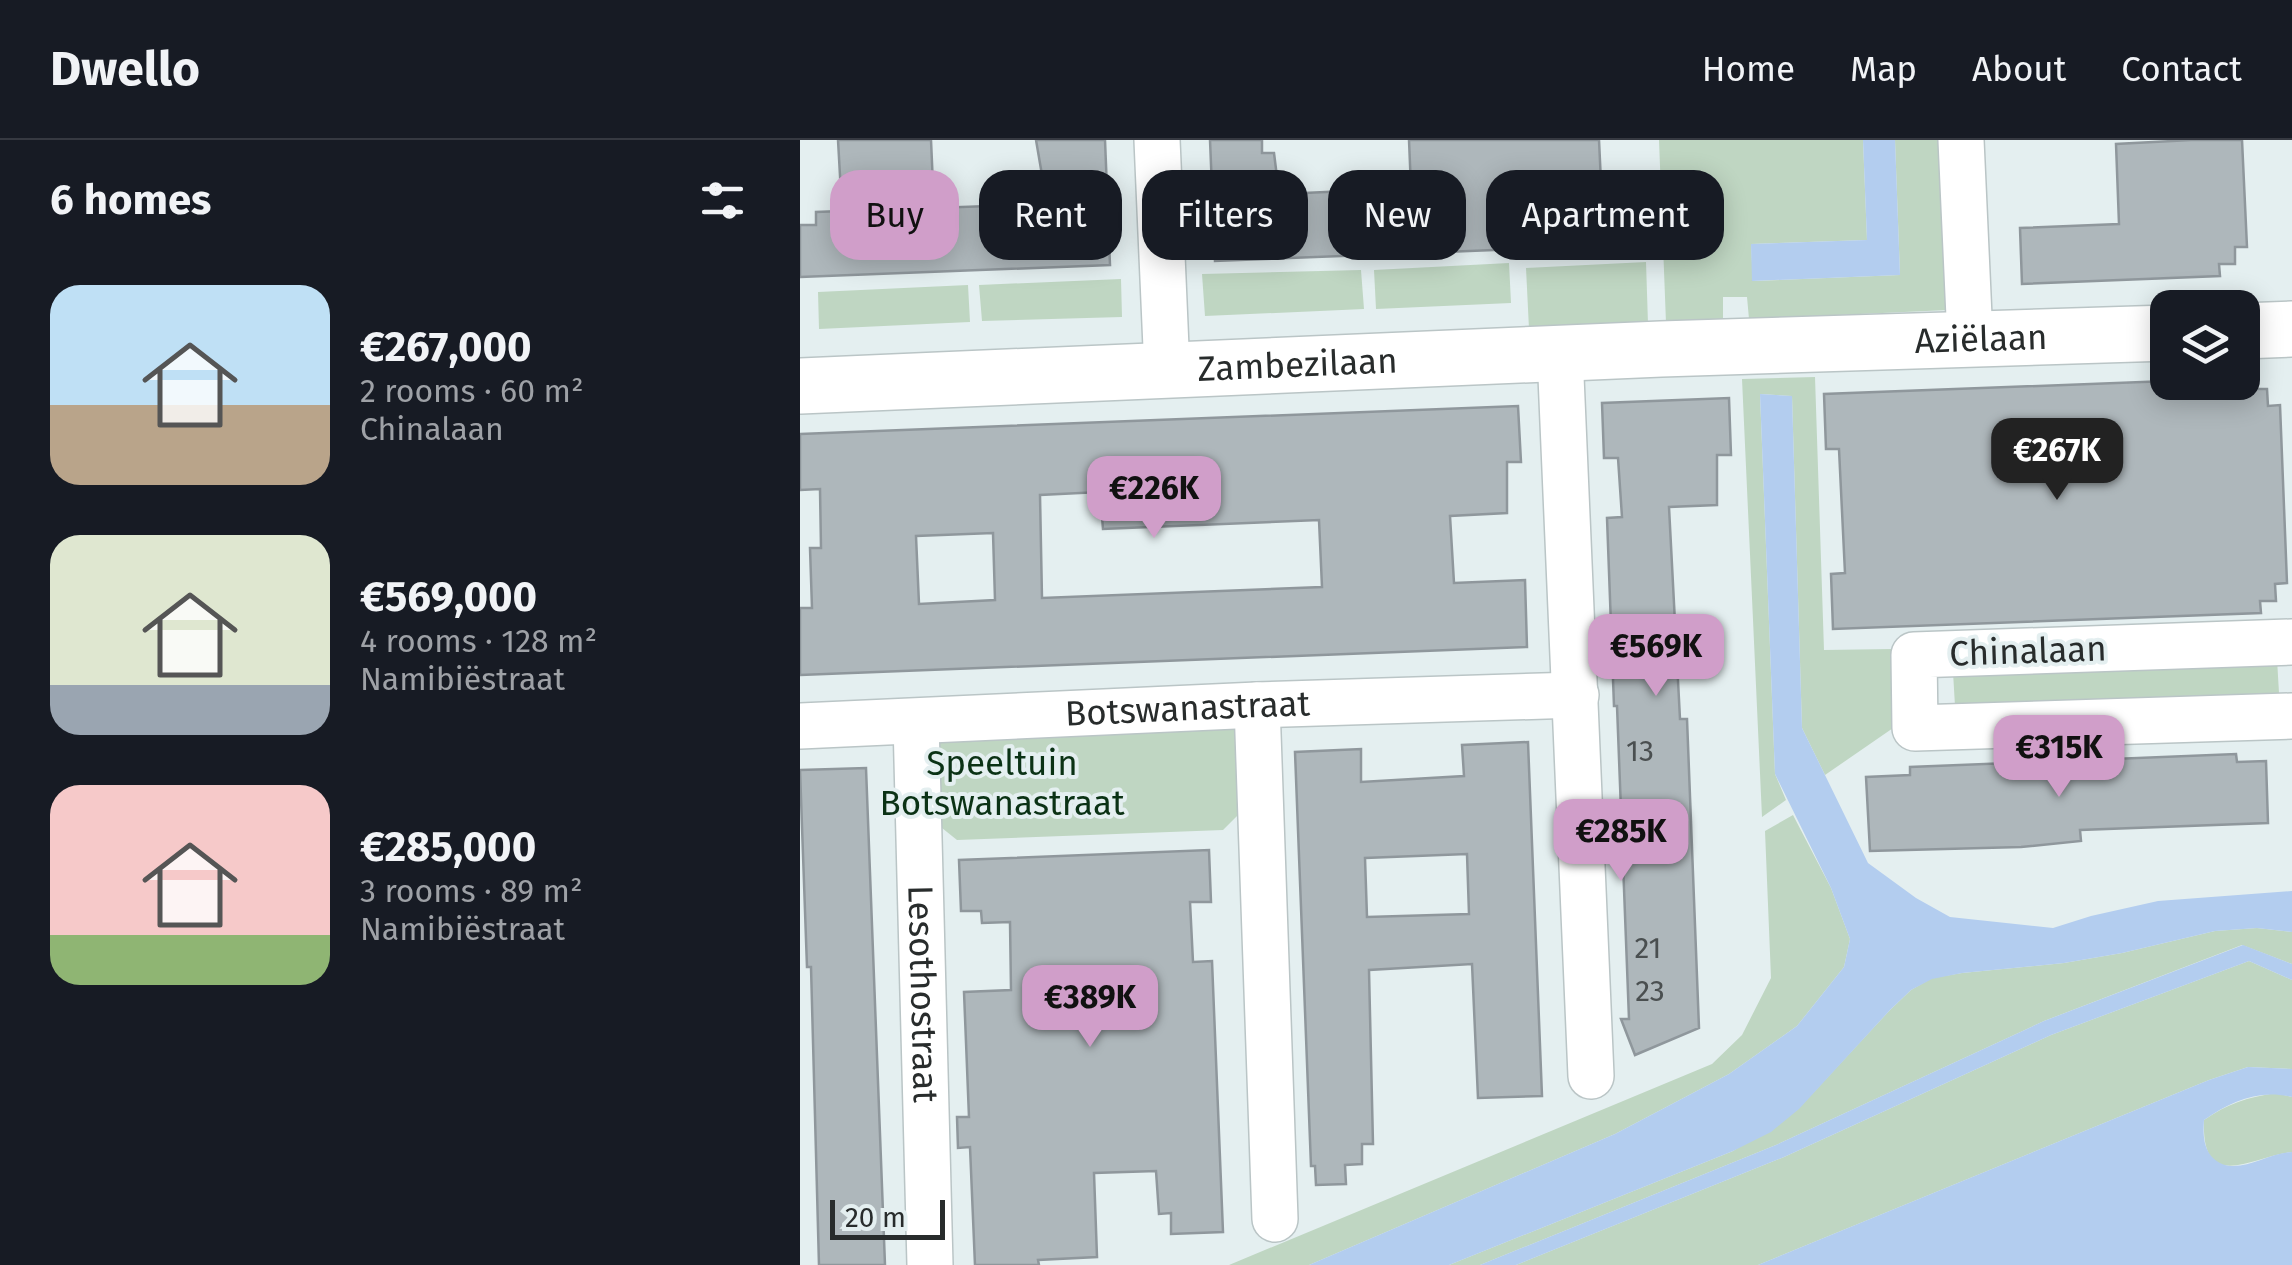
<!DOCTYPE html>
<html lang="en">
<head>
<meta charset="utf-8">
<style>
	body { margin:0; font-family:"Fira Sans",sans-serif; background:#20242c; color:#f1f3f6; height:100vh; display:flex; flex-direction:column; font-size:38px; white-space:nowrap }
	* { box-sizing:border-box; margin:0 }
	p { font-size:32px; color:#9ea1a6 }
	.icon { flex:none; width:55px; height:55px; fill:none; stroke:currentColor; stroke-width:2; stroke-linecap:round; stroke-linejoin:round }
	.map { position:relative; flex:1; overflow:hidden }
	.drawer { display:flex; flex-direction:column; background:#171b24; width:800px }
	.drawer>* { flex:none }
	.hud { position:absolute; left:30px; top:30px; width:950px; height:90px; display:flex; gap:20px }
	.tools { position:absolute; left:1350px; top:150px; display:grid; gap:20px }
	.tools a { display:grid; place-items:center; width:110px; height:110px; border-radius:20px; background:#171b24; box-shadow:0 5px 25px #0003; font-size:50px }
	.scale { position:absolute; left:30px; bottom:25px; width:115px; box-sizing:border-box; padding-left:10px; border:5px solid #282c2c; border-top:0; font-size:28px; line-height:35px; white-space:nowrap; color:#282c2c; -webkit-text-stroke:8px #e4eff0; paint-order:stroke }
	.price { position:absolute; translate:-50% -85px; padding:0 22px; border-radius:20px; background:#d09ec9; color:#111; font-size:32px; line-height:65px; filter:drop-shadow(0 2px 5px #0008) }
	.price::after { content:''; position:absolute; left:50%; top:60px; width:30px; height:22px; margin-left:-15px; background:inherit; clip-path:polygon(0 0,100% 0,50% 100%) }
	.price.active { background:#222; color:#fff }
	ul { padding:0; list-style:none }
	li { display:flex; align-items:center; gap:30px; height:250px; padding:0 50px }
	li span { display:grid; place-items:center; flex:none; width:280px; height:200px; border-radius:30px; color:#555 }
	li>.icon { margin-inline-start:auto }
	span .icon { width:120px; height:120px; fill:#fffc; stroke-width:1 }
	li b { font-size:42px }
	h2 { display:flex; justify-content:space-between; align-items:center; height:120px; padding:0 50px; font-size:42px }
	.pill { padding:0 35px; border-radius:30px; background:#171b24; box-shadow:0 5px 25px #0003; font-size:35px; line-height:90px }
	.pill.active { background:#d09ec9; color:#111 }
	header { display:flex; align-items:center; gap:60px; box-sizing:border-box; height:140px; padding:0 50px; background:#171b24; border-bottom:2px solid #363941 }
	header strong { font-size:48px }
	nav { display:flex; gap:55px; margin-inline-start:auto; font-size:35px }
	main { display:flex; flex:1; min-height:0 }
	.map>svg:first-child { display:block }
</style>
</head>
<body>
<header>
<strong>Dwello</strong>
<nav><a>Home</a><a>Map</a><a>About</a><a>Contact</a></nav>
</header>
<main>
<section class="drawer">
<h2>6 homes<svg class="icon" aria-label="filters" viewBox="0 0 24 24"><path d="M4 7h16M4 17h16"/><circle cx="9" cy="7" r="2"/><circle cx="15" cy="17" r="2"/></svg></h2>
<ul>
<li><span style="background:linear-gradient(#bfe0f5 60%,#b9a48a 0)"><svg class="icon" aria-label="home" viewBox="0 0 24 24"><path d="M3 11l9-7 9 7M6 9v11h12V9"/></svg></span><div><b>€267,000</b><p>2 rooms · 60 m²</p><p>Chinalaan</p></div></li>
<li><span style="background:linear-gradient(#dfe7d0 75%,#9aa5b1 0)"><svg class="icon" aria-label="home" viewBox="0 0 24 24"><path d="M3 11l9-7 9 7M6 9v11h12V9"/></svg></span><div><b>€569,000</b><p>4 rooms · 128 m²</p><p>Namibiëstraat</p></div></li>
<li><span style="background:linear-gradient(#f6c9c9 75%,#8fb573 0)"><svg class="icon" aria-label="home" viewBox="0 0 24 24"><path d="M3 11l9-7 9 7M6 9v11h12V9"/></svg></span><div><b>€285,000</b><p>3 rooms · 89 m²</p><p>Namibiëstraat</p></div></li>
</ul>
</section>
<div class="map">
<svg width="1492" height="1125" viewBox="0 0 1492 1125">
	<rect width="100%" height="100%" fill="#e4eff0"/>
	<path fill="#bfd6c2" d="M859,0H1063L1067,100L951,104L953,141L1100,135L1095,0H1141L1148,170L949,179L947,157H923V181L866,183Z
		M846,122L848,184L729,189L726,128Z
		M709,123L711,163L576,169L574,130Z
		M561,130L564,169L405,176L402,134Z
		M321,139L322,177L182,181L179,145Z
		M168,145L170,182L19,189L18,152Z
		M1015,237L1024,510L1092,509L1096,586L1025,635L1002,588L992,256L960,254L975,634L986,660L962,677L942,239Z
		M1477,519L1479,553L1155,566L1153,532Z
		M435,582L438,675L423,690L157,700L137,684L134,590Z
		M993,675L1031,748L1050,799L1044,827L997,886L929,934L815,994L509,1125H429L912,924L942,895L971,838L965,691Z
		M1457,788L1492,792V824L1442,805L1244,881L976,1005L680,1125H649L933,1011L999,968L1090,870L1111,850L1132,838L1162,833L1264,823L1322,813L1415,791Z
		M1449,821L1492,840V929L1448,927L1409,940L958,1125H716L984,1017L1251,895Z
		M1476,953L1492,957V1012C1453,1016 1401,1055 1404,980C1427,964 1448,957 1476,953Z"/>
	<path fill="#b3cdef" d="M1063,0H1095L1100,135L952,141L951,104L1067,100Z
		M960,254L992,256L1002,588L1068,723L1116,758L1150,777L1253,788L1291,776L1358,761L1492,751V792L1457,788L1415,791L1322,813L1264,823L1162,833L1132,839L1111,850L1090,870L999,969L971,992L933,1011L649,1125H509L815,994L929,934L997,886L1044,827L1050,799L1031,748L975,634Z
		M1443,805L1492,824V840L1449,821L1251,895L984,1017L716,1125H680L976,1005L1244,881Z
		M1448,927L1492,929V957C1459,949 1431,961 1404,980C1403,994 1403,1009 1414,1019C1436,1038 1466,1013 1492,1012V1125H958L1409,940Z"/>
	<path fill="#aeb7bb" stroke="#8f979c" stroke-width="2.5" fill-rule="evenodd" d="M38,0H131L134,68L247,64L236,0H305L310,125L0,137V85H16V72L42,71Z
		M410,0H462V13H474L479,53H504L611,48L609,0H799L801,42L827,41L828,54L848,53L850,104L415,121Z
		M1391,0H1442L1447,107H1435V124H1419L1420,136L1222,144L1220,88L1319,84L1316,4Z
		M1368,241L1452,242V249H1467L1468,266L1480,265L1487,443L1475,444L1476,461H1460L1461,473L1033,489L1031,434L1045,433L1039,309H1026L1024,254Z
		M929,258L931,315H917V365L869,367L880,579H887L899,888L835,915L821,879H829L817,566H814L807,378L822,377L818,318H804L802,263Z
		M718,266L721,322H707V373L650,376L654,443L725,440L727,507L0,535V468H12L10,408H21L20,349L0,350V294ZM300,352L303,389L519,380L522,447L242,458L240,355ZM193,393L195,460L119,464L116,396Z
		M728,602L742,956L678,958L672,824L569,830L573,1004H562V1024L545,1025L546,1044L516,1045L515,1026H511L495,612L561,609V642L664,636L662,605ZM667,714L669,774L567,777L565,718Z
		M1436,614L1437,622L1466,621L1468,683L1280,690L1281,701L1221,707L1070,711L1066,637L1110,635V627Z
		M66,628L85,1125H19L11,827H7L0,630Z
		M409,710L411,762H390L393,822L412,821L423,1092L371,1094V1073L359,1074L356,1031L294,1033L297,1117L238,1120L239,1125H175L170,1007L158,1008L157,977H169L164,852L211,850L210,782L182,783L181,771H161L159,720Z"/>
	<g fill="none" stroke-linecap="round" stroke-linejoin="round">
		<g stroke="#bac5c6" stroke-width="48">
			<g id="minor">
				<path d="M357,0L367,231"/>
				<path d="M1161,0L1170,199"/>
				<path d="M760,213L791,936"/>
				<path d="M1492,502L1114,515L1115,588L1492,576"/>
				<path d="M457,565L475,1079"/>
				<path id="s1" d="M116,582L130,1125"/>
				<path id="s2" d="M0,586L457,565L776,555"/>
			</g>
		</g>
		<g stroke="#bac5c6" stroke-width="58">
			<g id="tertiary">
				<path d="M1442,191L1492,189"/>
				<path id="s3" d="M0,246L861,209L1368,193"/>
			</g>
		</g>
		<use href="#minor" stroke="#fff" stroke-width="45"/>
		<use href="#tertiary" stroke="#fff" stroke-width="55"/>
	</g>
	<g text-anchor="middle" dominant-baseline="central" stroke-width="8" stroke-linejoin="round" paint-order="stroke">
		<g font-size="30" fill="#4a4f50">
			<text x="840" y="611">13</text>
			<text x="848" y="808">21</text>
			<text x="850" y="851">23</text>
		</g>
		<g font-size="35" fill="#282c2c" stroke="#e4eff0">
			<text stroke="none"><textPath href="#s3" startOffset="1182">Aziëlaan</textPath></text>
			<text stroke="none"><textPath href="#s3" startOffset="498">Zambezilaan</textPath></text>
			<text transform="translate(1228 511) rotate(-2)">Chinalaan</text>
			<text stroke="none"><textPath href="#s2" startOffset="388">Botswanastraat</textPath></text>
			<text stroke="none"><textPath href="#s1" startOffset="272">Lesothostraat</textPath></text>
		</g>
		<g font-size="35" fill="#0b3215" stroke="#e4eff0">
			<text x="202" y="623">Speeltuin<tspan x="202" dy="40">Botswanastraat</tspan></text>
		</g>
	</g>
</svg>
<div class="tools">
<a><svg class="icon" aria-label="layers" viewBox="0 0 24 24"><path d="M12 4l9 5-9 5-9-5zM3 14l9 5 9-5"/></svg></a>
</div>
<div class="scale">20 m</div>
<b class="price active" style="left:1257px;top:363px">€267K</b>
<b class="price" style="left:354px;top:401px">€226K</b>
<b class="price" style="left:856px;top:559px">€569K</b>
<b class="price" style="left:1259px;top:660px">€315K</b>
<b class="price" style="left:821px;top:744px">€285K</b>
<b class="price" style="left:290px;top:910px">€389K</b>
<div class="hud">
<a class="pill active">Buy</a>
<a class="pill">Rent</a>
<a class="pill">Filters</a>
<a class="pill">New</a>
<a class="pill">Apartment</a>
</div>
</div>
</main>
</body>
</html>
